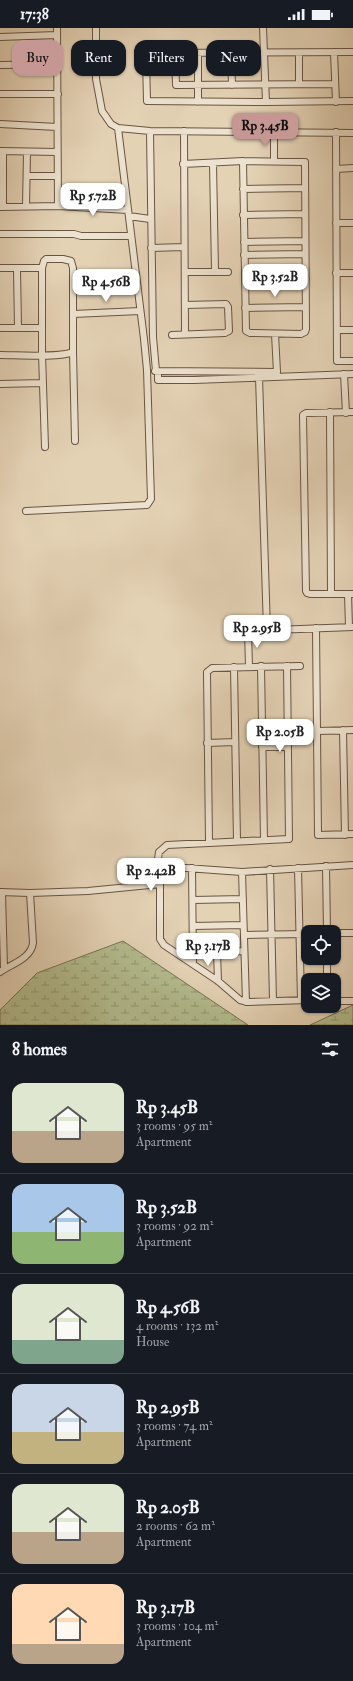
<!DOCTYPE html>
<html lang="en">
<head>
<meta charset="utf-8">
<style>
	body { margin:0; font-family:"IM FELL Double Pica",serif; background:#242831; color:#f1f3f6; height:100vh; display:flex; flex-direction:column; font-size:15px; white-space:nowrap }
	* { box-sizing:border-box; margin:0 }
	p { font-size:13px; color:#9ea1a6 }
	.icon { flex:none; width:22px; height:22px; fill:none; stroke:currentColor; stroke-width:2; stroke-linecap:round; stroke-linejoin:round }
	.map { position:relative; height:997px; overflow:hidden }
	.panel { display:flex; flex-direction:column; background:#171b24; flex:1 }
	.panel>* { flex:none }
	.guide { position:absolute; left:12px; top:12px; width:329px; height:36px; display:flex; gap:8px }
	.fabs { position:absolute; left:301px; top:897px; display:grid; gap:8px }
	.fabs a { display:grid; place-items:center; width:40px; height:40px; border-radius:8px; background:#171b24; box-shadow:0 1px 3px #0004; font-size:20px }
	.price { position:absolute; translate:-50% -34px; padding:0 9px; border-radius:8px; background:#fff; color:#222; font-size:13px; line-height:26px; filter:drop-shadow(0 1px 2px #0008) }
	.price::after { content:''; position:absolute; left:50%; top:24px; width:12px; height:9px; margin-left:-6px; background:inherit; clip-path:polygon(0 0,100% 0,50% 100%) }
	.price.selected { background:#c59692; color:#111 }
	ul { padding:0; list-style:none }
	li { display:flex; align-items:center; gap:12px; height:100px; padding:0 12px }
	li+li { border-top:1px solid #363941 }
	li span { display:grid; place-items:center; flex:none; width:112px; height:80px; border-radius:12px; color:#555 }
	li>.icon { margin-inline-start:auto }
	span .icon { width:48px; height:48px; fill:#fffc; stroke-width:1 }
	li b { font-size:17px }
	h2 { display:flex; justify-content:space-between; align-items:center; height:48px; padding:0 12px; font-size:17px }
	.chip { padding:0 14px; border-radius:12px; background:#171b24; box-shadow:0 1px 3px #0004; font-size:14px; line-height:36px }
	.chip.selected { background:#c59692; color:#111 }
	.status { display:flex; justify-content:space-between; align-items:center; height:28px; padding:0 20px; background:#171b24; direction:ltr }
	.status svg { height:11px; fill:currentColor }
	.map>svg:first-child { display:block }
</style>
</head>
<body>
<div class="status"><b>17:38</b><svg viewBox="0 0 49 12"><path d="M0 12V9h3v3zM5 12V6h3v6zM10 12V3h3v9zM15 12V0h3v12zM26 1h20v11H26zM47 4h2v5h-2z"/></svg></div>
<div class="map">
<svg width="353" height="997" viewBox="0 0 353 997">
	<defs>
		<pattern id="wetland-marsh" width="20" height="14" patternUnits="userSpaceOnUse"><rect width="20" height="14" fill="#b3bc8e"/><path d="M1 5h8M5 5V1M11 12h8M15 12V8" fill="none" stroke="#939973"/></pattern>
	</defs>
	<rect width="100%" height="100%" fill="#e4d2b5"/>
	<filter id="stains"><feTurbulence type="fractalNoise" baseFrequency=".005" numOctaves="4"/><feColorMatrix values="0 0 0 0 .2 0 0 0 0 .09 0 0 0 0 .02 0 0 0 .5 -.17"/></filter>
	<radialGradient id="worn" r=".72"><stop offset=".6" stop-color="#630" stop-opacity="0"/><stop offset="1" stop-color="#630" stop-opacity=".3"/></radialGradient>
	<path fill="url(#wetland-marsh)" stroke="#7a7456" d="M123,913L248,997H0V982L37,945Z
		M353,977V997H310Z"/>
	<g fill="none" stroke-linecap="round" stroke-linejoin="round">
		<g stroke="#695543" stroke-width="8">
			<path id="street" d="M57,0L58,178
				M263,0L266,74L353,73
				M0,9L57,7
				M334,24L336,74
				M175,25L176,57L335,56
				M198,25V74
				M231,25L232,57
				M299,25V56
				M0,37L58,36
				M0,66H58
				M266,74L147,73L146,29L154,25L353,24
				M0,96L57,99
				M118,100L150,103L353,105
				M150,103L153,309L156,343
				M184,103L185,306
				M336,104L337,333H353
				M0,123L57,124
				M3,123V179
				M243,133L305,134L306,301L305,304L301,306L250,305L246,303Z
				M274,133V105
				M213,135L215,243
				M183,136L243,133
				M336,141L353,140
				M27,148H58
				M243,161L304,160
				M26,178L27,124
				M0,179L58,178L128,182
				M243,187L304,186
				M129,188L150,191
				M336,195H353
				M0,206H74L81,208H131
				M244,214L305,213
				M151,220L184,219
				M244,227L305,226
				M0,240H42
				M17,241L18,299
				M185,244H228
				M336,245H353
				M245,253L306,251
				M245,280L306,279
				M73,286L140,283
				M0,300H42
				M337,302H353
				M172,307L225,305L229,303L228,279L226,276L185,277
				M73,324L75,413
				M0,327C16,327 60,330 73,324V240L71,233L63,231H46L44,233L42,240V326L45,419
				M155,343L277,344L275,306
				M158,344V352H194L353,346
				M344,346L346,385
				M259,349L267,602
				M0,356L43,355
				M330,384L331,565
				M353,384L306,385L303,387L306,563L307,565L310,566H353
				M26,483L147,477L151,471L147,342L144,311L118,100L111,96L102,83L96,51V0
				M348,566L349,599
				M316,600L318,807L353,806
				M261,638L264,812
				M234,639L237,813
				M249,639L248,603L353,599
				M343,702L345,807
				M318,703L353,702
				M207,715L235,714
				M262,719H288
				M209,814L207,644L212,640L300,638
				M326,838L327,904
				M192,840L193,936
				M298,840L301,972
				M270,841L273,973
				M242,844L246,974
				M146,857L156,844L159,824L167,817L289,811L287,638
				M0,864L30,865L33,915C31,931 11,936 0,944
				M2,864L4,941
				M30,865L88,863L160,856
				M193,872L243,871
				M193,898L243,897
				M334,905H353
				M244,907L308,906
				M193,924L244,923
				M217,924L218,953
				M327,930V952
				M308,972L248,974L240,972L218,953L164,917L160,911V856L162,842L172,839L242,844L353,837
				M334,973H353"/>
		</g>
		<use href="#street" stroke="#ede2cf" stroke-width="6"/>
	</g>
	<rect width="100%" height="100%" filter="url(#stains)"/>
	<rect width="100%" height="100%" fill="url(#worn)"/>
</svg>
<div class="fabs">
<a><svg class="icon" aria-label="locate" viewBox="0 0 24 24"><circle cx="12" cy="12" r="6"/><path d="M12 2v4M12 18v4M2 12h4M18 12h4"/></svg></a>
<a><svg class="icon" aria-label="layers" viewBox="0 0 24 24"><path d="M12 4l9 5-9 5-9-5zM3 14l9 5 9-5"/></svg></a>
</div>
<b class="price selected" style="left:265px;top:119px">Rp 3.45B</b>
<b class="price" style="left:93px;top:189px">Rp 5.72B</b>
<b class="price" style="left:275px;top:270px">Rp 3.52B</b>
<b class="price" style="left:106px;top:275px">Rp 4.56B</b>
<b class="price" style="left:257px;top:621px">Rp 2.95B</b>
<b class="price" style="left:280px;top:725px">Rp 2.05B</b>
<b class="price" style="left:151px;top:864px">Rp 2.42B</b>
<b class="price" style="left:208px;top:939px">Rp 3.17B</b>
<div class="guide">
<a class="chip selected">Buy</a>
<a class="chip">Rent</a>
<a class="chip">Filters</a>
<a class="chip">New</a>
</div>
</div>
<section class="panel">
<h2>8 homes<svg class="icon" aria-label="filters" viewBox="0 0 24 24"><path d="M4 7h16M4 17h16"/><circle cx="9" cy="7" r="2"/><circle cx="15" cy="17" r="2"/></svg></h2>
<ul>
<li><span style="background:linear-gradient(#dfe7d0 60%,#b9a48a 0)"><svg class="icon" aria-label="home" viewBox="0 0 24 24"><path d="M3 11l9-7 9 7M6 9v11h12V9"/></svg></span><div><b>Rp 3.45B</b><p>3 rooms · 95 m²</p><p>Apartment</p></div></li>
<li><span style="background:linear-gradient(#a9c7e8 60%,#8fb573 0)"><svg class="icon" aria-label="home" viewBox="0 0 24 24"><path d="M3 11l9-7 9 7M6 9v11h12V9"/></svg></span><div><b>Rp 3.52B</b><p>3 rooms · 92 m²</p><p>Apartment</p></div></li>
<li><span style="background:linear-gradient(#dfe7d0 70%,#7fa58c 0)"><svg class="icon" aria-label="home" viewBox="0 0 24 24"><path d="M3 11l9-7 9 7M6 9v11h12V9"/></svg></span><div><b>Rp 4.56B</b><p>4 rooms · 132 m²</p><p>House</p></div></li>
<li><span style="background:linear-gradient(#c9d6e8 60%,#c2b280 0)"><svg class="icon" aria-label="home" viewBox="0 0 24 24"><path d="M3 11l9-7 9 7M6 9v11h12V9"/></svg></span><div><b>Rp 2.95B</b><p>3 rooms · 74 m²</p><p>Apartment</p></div></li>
<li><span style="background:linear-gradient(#dfe7d0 60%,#b9a48a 0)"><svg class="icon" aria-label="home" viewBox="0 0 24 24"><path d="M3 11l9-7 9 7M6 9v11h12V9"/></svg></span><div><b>Rp 2.05B</b><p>2 rooms · 62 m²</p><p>Apartment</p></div></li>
<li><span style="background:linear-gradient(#ffd9b3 75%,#b9a48a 0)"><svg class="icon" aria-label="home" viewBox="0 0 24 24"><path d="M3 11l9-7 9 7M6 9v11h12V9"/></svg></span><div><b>Rp 3.17B</b><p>3 rooms · 104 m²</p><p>Apartment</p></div></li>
</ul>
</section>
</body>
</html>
